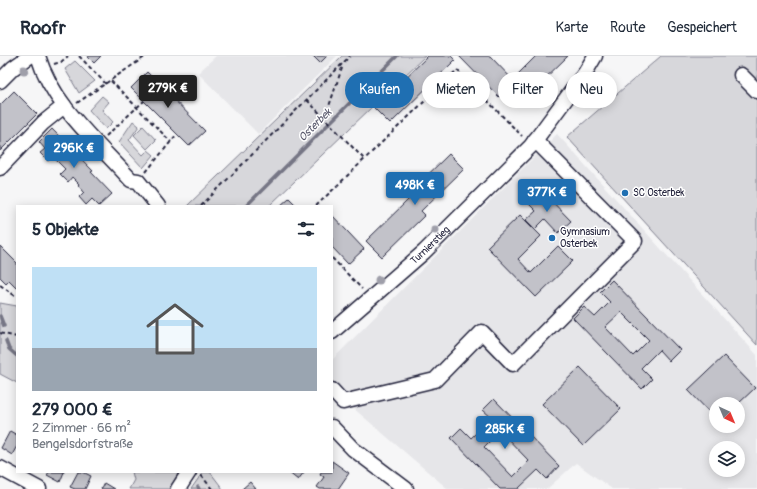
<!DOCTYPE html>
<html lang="de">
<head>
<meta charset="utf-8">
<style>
	body { margin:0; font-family:Pangolin,sans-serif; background:#f6f6f7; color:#1f2937; height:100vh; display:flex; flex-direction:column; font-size:15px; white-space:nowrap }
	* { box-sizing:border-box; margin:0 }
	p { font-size:13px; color:#747a83 }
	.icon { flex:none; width:22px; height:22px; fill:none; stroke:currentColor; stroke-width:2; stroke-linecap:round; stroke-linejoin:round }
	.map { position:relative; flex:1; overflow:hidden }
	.side { position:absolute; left:16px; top:149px; width:317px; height:268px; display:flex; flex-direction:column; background:#fff; border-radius:0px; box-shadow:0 2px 10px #0003 }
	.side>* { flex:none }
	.guide { position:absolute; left:345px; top:16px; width:352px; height:36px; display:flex; gap:8px }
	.needle { width:26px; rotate:136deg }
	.tools { position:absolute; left:709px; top:341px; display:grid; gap:8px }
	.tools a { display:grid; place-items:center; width:36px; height:36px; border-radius:50%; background:#fff; box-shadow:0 2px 10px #0003; font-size:20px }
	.price { position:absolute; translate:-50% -34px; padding:0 9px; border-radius:4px; background:#1f6fb2; color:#fff; font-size:13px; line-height:26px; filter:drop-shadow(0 1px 2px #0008) }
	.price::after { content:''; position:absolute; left:50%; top:24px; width:12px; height:9px; margin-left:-6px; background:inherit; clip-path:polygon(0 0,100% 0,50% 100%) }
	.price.current { background:#222; color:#fff }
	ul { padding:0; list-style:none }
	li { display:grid; align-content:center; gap:8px; height:212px; padding:0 16px }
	li span { display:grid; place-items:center; height:124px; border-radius:0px; color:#555 }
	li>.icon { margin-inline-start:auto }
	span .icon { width:72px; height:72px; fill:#fffc; stroke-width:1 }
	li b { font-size:17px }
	h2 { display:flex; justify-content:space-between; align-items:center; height:48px; padding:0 16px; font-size:17px }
	.tag { padding:0 14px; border-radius:18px; background:#fff; box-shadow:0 2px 10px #0003; font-size:14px; line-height:36px }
	.tag.current { background:#1f6fb2; color:#fff }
	header { display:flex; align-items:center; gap:24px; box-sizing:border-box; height:56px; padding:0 20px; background:#fff; border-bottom:1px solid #e0e1e3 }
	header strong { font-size:19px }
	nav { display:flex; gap:22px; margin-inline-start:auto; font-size:14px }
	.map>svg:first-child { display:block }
</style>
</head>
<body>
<header>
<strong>Roofr</strong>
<nav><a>Karte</a><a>Route</a><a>Gespeichert</a></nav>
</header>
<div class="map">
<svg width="757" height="433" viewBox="0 0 757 433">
	<rect width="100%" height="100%" fill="#f6f6f7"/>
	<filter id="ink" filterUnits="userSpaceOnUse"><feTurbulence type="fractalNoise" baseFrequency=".025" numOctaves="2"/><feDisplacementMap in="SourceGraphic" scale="8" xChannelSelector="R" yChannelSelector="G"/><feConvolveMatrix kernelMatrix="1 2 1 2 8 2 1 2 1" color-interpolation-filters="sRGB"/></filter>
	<g filter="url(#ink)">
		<path fill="#e6e6e9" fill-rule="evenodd" d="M216,0H337L258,78L198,17Z
			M557,78L757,299V433H612L576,407L547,433H448L332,334V304ZM716,348H738V370H716ZM716,392H738V414H716Z"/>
		<path fill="#d7d7db" stroke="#7c7c8b" d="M342,0H425L269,150H187Z
			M661,0H757V289L567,81Z
			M75,5L95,25L79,37L65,13Z
			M102,40L109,46L102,54L113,66L106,73L89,54Z
			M133,65L139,70L129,84L143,99L148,94L154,99L143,112L119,86Z
			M143,70L156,84L147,93L134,79Z
			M0,247L17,250V327L0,318Z
			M132,416H179L169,433H129L134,424Z
			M203,416H210L223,433H191Z"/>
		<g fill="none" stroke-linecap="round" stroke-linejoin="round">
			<path stroke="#767685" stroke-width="3.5" d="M246,150L397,0
				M0,260L4,270
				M6,285L9,293L17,300
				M198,431L199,433"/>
		</g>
		<path fill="#c2c2c9" stroke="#22223b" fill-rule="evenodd" d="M87,0H101L94,7Z
			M313,0H327L320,7Z
			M428,0H451L455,4L390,68L374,52Z
			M459,0H490L515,26L499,41Z
			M536,0H568L532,35L517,19Z
			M147,16L205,75L189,90L131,32Z
			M14,35L37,58L0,95V49Z
			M52,73L93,115L91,116L112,138L99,150L92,143L86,149L79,141L84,136L78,129L79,128L72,121L68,126L60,118L65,113L52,100L48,105L40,97L45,93L39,86Z
			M449,98L464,113L421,155L425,159L382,201L366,185L409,143L406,140Z
			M542,135L571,165L558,177L545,163L535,173L526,164L536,155L529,148Z
			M289,142L297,150H280Z
			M332,159L364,193L348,208L332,191Z
			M520,159L541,180L518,203L531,217L558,190L573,205L536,241L487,191Z
			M0,190L17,207V232L9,224L6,227L0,221Z
			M612,224L680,294L669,305L659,294L641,312L652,323L642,333L573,262L584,251L595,261L610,246L600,236ZM621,256L649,284L633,300L605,271Z
			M724,300L755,332L738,348H716V363L688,334Z
			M580,311L621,353L583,390L542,348Z
			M494,343L559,410L547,423L538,414L519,432L520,433H500L451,382L461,372L471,382L492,362L483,354ZM500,375L529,405L513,421L484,391Z
			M10,375L17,379V390L12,399L1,392Z
			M332,405L349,417L338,433H320L317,431L324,421L320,418L321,416H332Z
			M49,416H64L60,426L47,419Z
			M78,416H83L91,420L85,433H75L70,431Z
			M288,416H304L298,424Z
			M250,426L256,433H242Z
			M104,427L114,433H101Z"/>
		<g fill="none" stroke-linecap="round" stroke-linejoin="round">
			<g stroke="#22223b" stroke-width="17">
				<g id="minor">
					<path d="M38,0C53,50 97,86 131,124L138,125L158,150"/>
					<path d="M741,19L757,35"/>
					<path d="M0,25L13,12L30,0"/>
					<path d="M0,112L43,67L64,50"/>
					<path id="s1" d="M332,276L424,196L531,90L585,17L595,0"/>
					<path d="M332,334L343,346L435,324L482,276L513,308L635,185L535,84"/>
					<path d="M332,371L353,393L406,433"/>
					<path d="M0,412L39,433"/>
					<path d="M178,433L189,416"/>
				</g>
			</g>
			<path stroke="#22223b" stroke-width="2" stroke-dasharray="4 3" stroke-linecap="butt" d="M79,0L106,28
				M54,8L61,6L68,0
				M111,25L171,86
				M307,44L364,103
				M77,47L146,0
				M325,62L343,9
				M106,80L144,45
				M146,116L177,78
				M201,150L350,0
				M316,150L457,14L522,80
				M332,202L362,233
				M0,229L17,241
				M0,277L17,281
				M201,419L212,433"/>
			<use href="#minor" stroke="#fff" stroke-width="14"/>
		</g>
		<g fill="#9f9faa">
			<circle cx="24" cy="14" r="4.5"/>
			<circle cx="435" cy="174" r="4.5"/>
			<circle cx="379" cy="224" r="4.5"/>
		</g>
	</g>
	<g fill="#1f6fb2" stroke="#fff" stroke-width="1.5">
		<circle cx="625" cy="137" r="4"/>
		<circle cx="552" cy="182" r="4"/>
	</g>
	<g text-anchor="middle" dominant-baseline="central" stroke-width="3" stroke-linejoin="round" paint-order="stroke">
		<g font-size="10" fill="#22223b" stroke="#fff" text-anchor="start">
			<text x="633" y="137">SC Osterbek</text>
			<text x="560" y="176">Gymnasium<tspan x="560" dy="12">Osterbek</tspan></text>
		</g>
		<g font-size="10" fill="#22223b" stroke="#fff">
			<text stroke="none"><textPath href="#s1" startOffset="131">Turnierstieg</textPath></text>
		</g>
		<g font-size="11" font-style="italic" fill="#5a5a6d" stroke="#fff">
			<text transform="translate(315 69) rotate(-45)">Osterbek</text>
		</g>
	</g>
</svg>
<div class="tools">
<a><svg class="needle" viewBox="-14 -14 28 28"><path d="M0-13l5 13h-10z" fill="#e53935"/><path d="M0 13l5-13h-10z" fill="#747a83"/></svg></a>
<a><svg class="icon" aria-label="layers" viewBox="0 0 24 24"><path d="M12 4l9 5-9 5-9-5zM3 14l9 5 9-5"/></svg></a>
</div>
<b class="price current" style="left:168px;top:53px">279K €</b>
<b class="price" style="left:74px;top:113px">296K €</b>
<b class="price" style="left:415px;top:150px">498K €</b>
<b class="price" style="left:547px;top:157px">377K €</b>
<b class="price" style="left:505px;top:394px">285K €</b>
<div class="guide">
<a class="tag current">Kaufen</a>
<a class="tag">Mieten</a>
<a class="tag">Filter</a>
<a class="tag">Neu</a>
</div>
<section class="side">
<h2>5 Objekte<svg class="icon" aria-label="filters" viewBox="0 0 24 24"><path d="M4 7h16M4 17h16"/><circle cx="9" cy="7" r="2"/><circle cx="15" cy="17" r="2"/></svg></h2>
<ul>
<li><span style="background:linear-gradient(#bfe0f5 65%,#9aa5b1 0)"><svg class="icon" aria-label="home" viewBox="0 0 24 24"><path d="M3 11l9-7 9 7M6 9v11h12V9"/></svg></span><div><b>279 000 €</b><p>2 Zimmer · 66 m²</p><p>Bengelsdorfstraße</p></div></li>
</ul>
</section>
</div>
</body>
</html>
